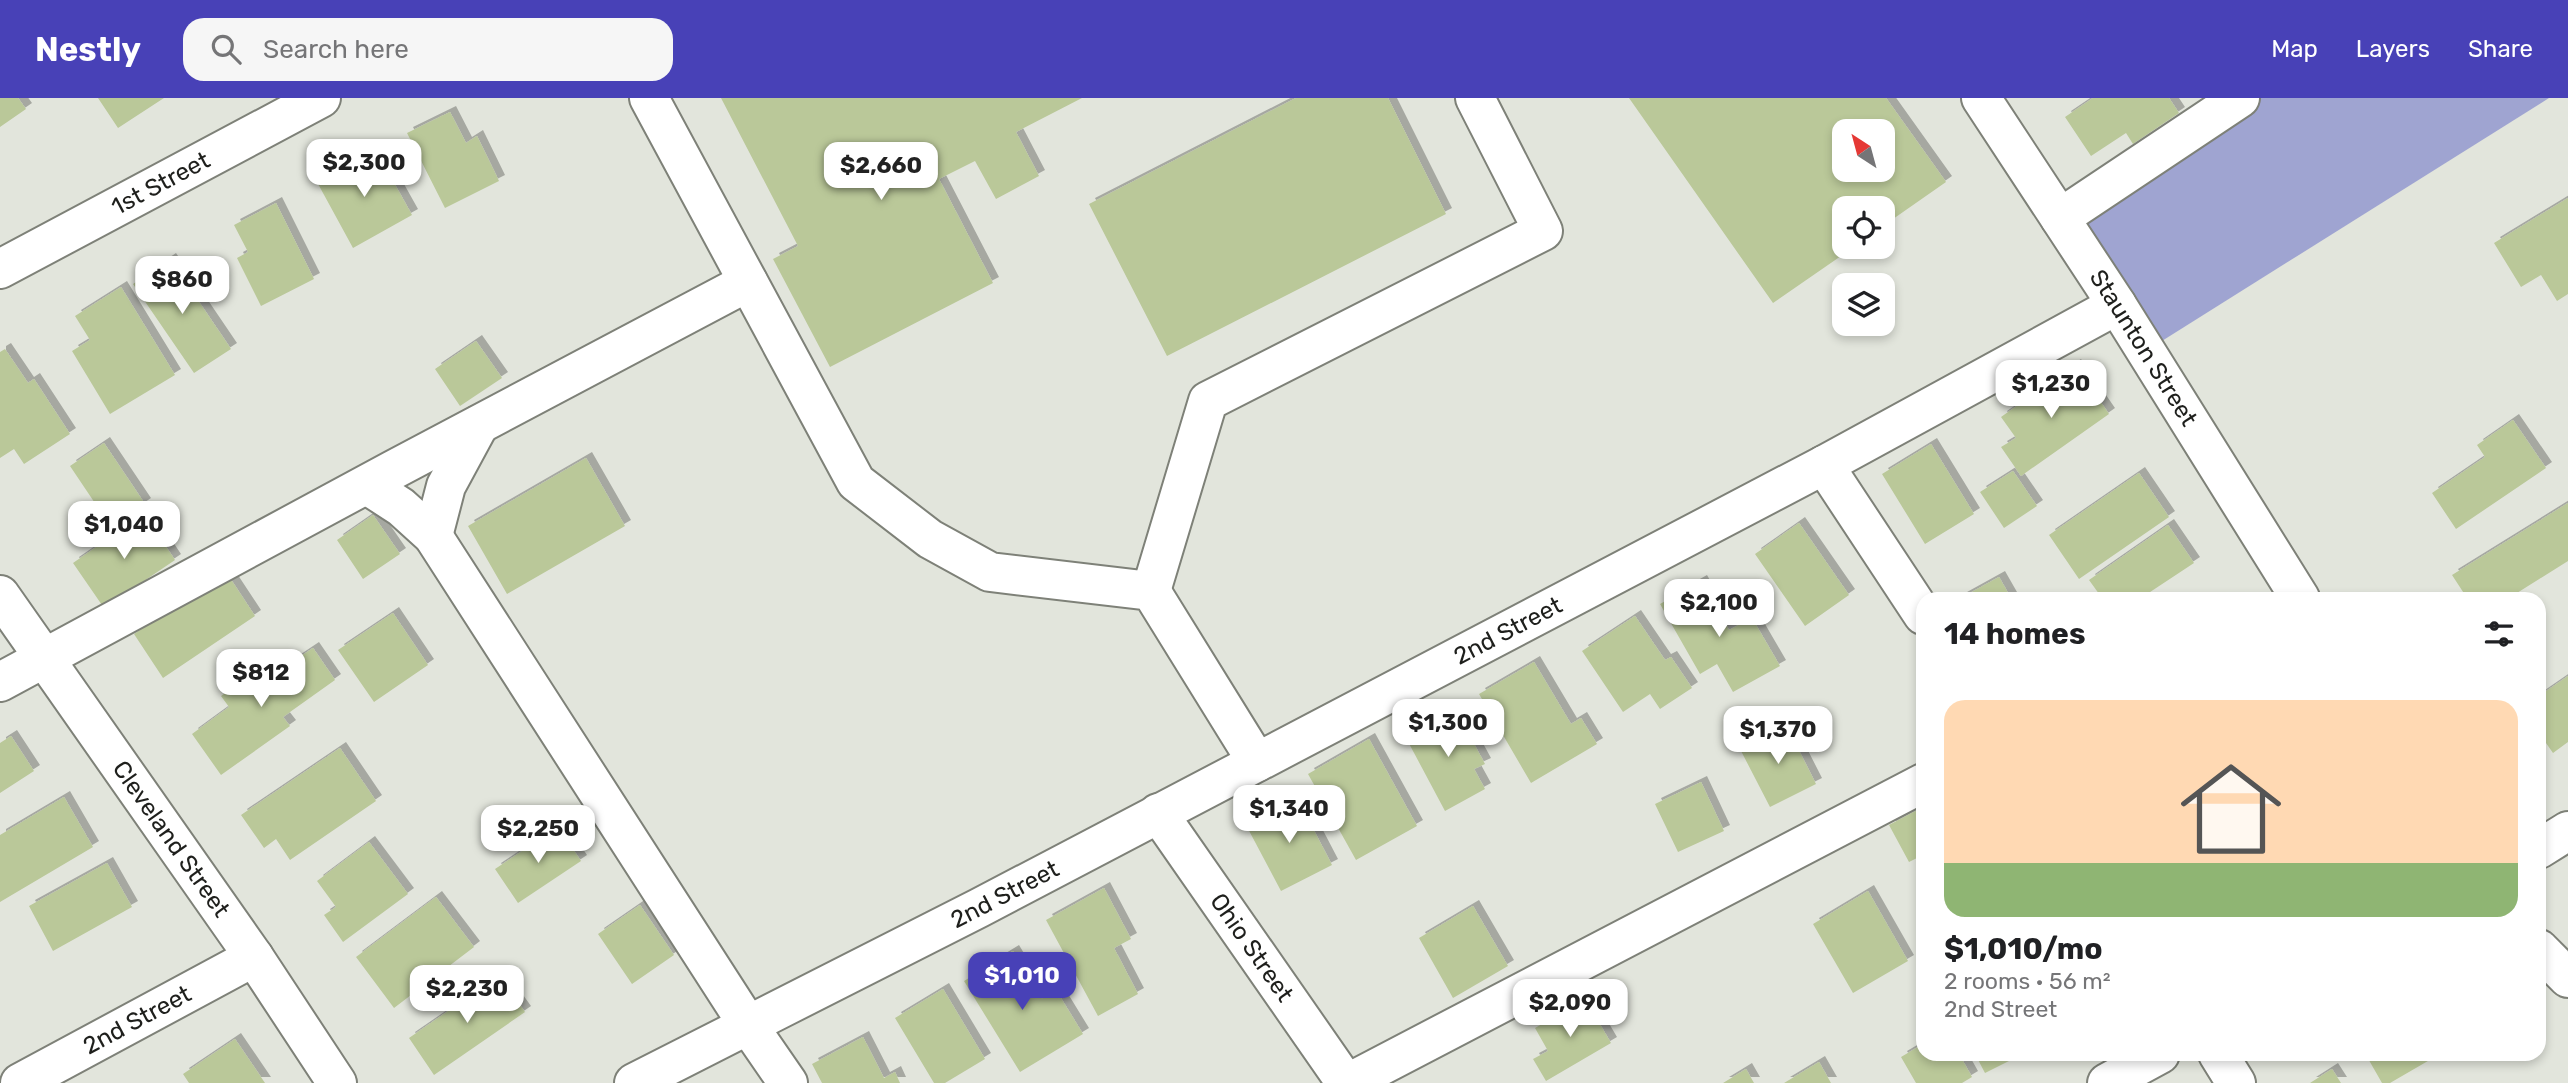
<!DOCTYPE html>
<html lang="en">
<head>
<meta charset="utf-8">
<style>
	body { margin:0; font-family:Rubik,sans-serif; background:#f6f6f6; color:#202124; height:100vh; display:flex; flex-direction:column; font-size:26px; white-space:nowrap }
	* { box-sizing:border-box; margin:0 }
	p { font-size:23px; color:#757577 }
	.icon { flex:none; width:38px; height:38px; fill:none; stroke:currentColor; stroke-width:2; stroke-linecap:round; stroke-linejoin:round }
	.map { position:relative; flex:1; overflow:hidden }
	.details { position:absolute; left:1916px; top:494px; width:630px; height:469px; display:flex; flex-direction:column; background:#fff; border-radius:21px; box-shadow:0 4px 10px #0003 }
	.details>* { flex:none }
	.needle { width:46px; rotate:324deg }
	.fabs { position:absolute; left:1832px; top:21px; display:grid; gap:14px }
	.fabs a { display:grid; place-items:center; width:63px; height:63px; border-radius:14px; background:#fff; box-shadow:0 4px 10px #0003; font-size:35px }
	.price { position:absolute; translate:-50% -60px; padding:0 16px; border-radius:14px; background:#fff; color:#222; font-size:23px; line-height:46px; filter:drop-shadow(0 2px 4px #0008) }
	.price::after { content:''; position:absolute; left:50%; top:42px; width:21px; height:16px; margin-left:-10px; background:inherit; clip-path:polygon(0 0,100% 0,50% 100%) }
	.price.current { background:#4841b7; color:#fff }
	ul { padding:0; list-style:none }
	li { display:grid; align-content:center; gap:14px; height:371px; padding:0 28px }
	li+li { border-top:2px solid #e0e0e0 }
	li span { display:grid; place-items:center; height:217px; border-radius:21px; color:#555 }
	li>.icon { margin-inline-start:auto }
	span .icon { width:126px; height:126px; fill:#fffc; stroke-width:1 }
	li b { font-size:30px }
	h2 { display:flex; justify-content:space-between; align-items:center; height:84px; padding:0 28px; font-size:30px }
	header { display:flex; align-items:center; gap:42px; box-sizing:border-box; height:98px; padding:0 35px; background:#4841b7; color:#fff }
	header strong { font-size:33px }
	nav { display:flex; gap:38px; margin-inline-start:auto; font-size:24px }
	.search { width:490px; height:63px; background:#f6f6f6; display:flex; align-items:center; gap:18px; box-sizing:border-box; padding:0 24px; border-radius:21px; color:#757577; font-size:26px }
	.map>svg:first-child { display:block }
</style>
</head>
<body>
<header>
<strong>Nestly</strong>
<div class="search"><svg class="icon" aria-label="search" viewBox="0 0 24 24"><circle cx="10" cy="10" r="6"/><path d="M15 15l6 6"/></svg>Search here</div>
<nav><a>Map</a><a>Layers</a><a>Share</a></nav>
</header>
<div class="map">
<svg width="2568" height="985" viewBox="0 0 2568 985">
	<defs>
		<filter id="shadow"><feDropShadow dx="6" dy="-6" stdDeviation="0" flood-color="#0004"/></filter>
	</defs>
	<rect width="100%" height="100%" fill="#e2e5dc"/>
	<path fill="#9fa4d1" d="M2240,0H2549L2146,253L2060,120Z"/>
	<path fill="#bac899" fill-rule="evenodd" filter="url(#shadow)" d="M0,0H18L26,11L0,29Z
		M98,0H164L118,30Z
		M721,0H1082L1016,34L1039,78L996,101L975,63L939,81L993,185L830,269L773,161L798,148Z
		M1296,0H1388L1446,116L1167,258L1089,106Z
		M1629,0H1886L1946,84L1883,128V110H1844V149H1854L1773,205ZM1844,33H1883V72H1844Z
		M2093,0H2169L2179,15L2133,46L2126,35L2091,58L2065,19Z
		M450,14L466,45L477,38L499,83L445,110L407,35Z
		M375,51L412,117L353,150L317,84Z
		M2568,100V196L2557,203L2541,177L2521,189L2494,145Z
		M276,105L314,181L261,208L237,160L248,154L234,127Z
		M170,161L231,251L194,275L133,186Z
		M121,189L175,277L110,316L72,253L90,242L75,218Z
		M476,243L502,280L460,308L435,271Z
		M5,251L28,285L34,281L70,336L24,366L14,351L0,360V254Z
		M2075,267L2109,316L2021,378L2001,349L2016,340L2001,319Z
		M2513,322L2546,370L2456,431L2432,395L2485,359L2477,347Z
		M104,345L145,406L111,429L70,368Z
		M1931,346L1974,416L1925,446L1882,376Z
		M586,360L625,428L507,496L468,428Z
		M2013,373L2037,408L2004,430L1980,394Z
		M2139,375L2169,419L2079,481L2049,437Z
		M2568,405V463L2509,500H2467L2452,477Z
		M144,416L175,462L104,510L73,465Z
		M373,417L400,456L363,481L337,442Z
		M1799,425L1849,497L1805,528L1755,456Z
		M2168,427L2194,465L2141,500H2102L2089,482Z
		M226,474L255,518L163,580L134,536Z
		M1999,479L2011,500H1961Z
		M1701,483L1729,532L1752,520L1780,568L1733,594L1717,566L1700,576L1660,506Z
		M393,515L428,567L374,604L338,552Z
		M1635,518L1665,562L1671,559L1692,590L1660,611L1650,596L1623,614L1582,553Z
		M313,550L335,582L283,619L290,628L221,677L192,636L229,609L221,598L270,564L277,574Z
		M1534,564L1571,626L1581,620L1597,646L1531,685L1479,596Z
		M2568,578V644L2553,655L2539,635V598Z
		M1455,611L1485,666L1474,671L1485,691L1445,713L1405,638Z
		M1786,627L1816,686L1770,709L1740,651Z
		M11,638L34,673L0,695V645Z
		M1369,641L1417,728L1356,762L1308,676Z
		M340,650L376,703L290,762L276,741L264,750L241,717Z
		M1701,684L1724,733L1678,754L1655,706Z
		M64,699L93,749L0,804V737Z
		M1297,700L1332,767L1281,793L1246,727Z
		M1923,709V757L1909,764L1889,727Z
		M558,729L581,763L518,805L495,771Z
		M369,744L408,796L343,844L324,817L336,809L317,783Z
		M107,765L132,809L53,853L29,808Z
		M1104,790L1131,841L1114,850L1138,896L1098,918L1046,822Z
		M1868,793L1908,863L1853,895L1813,826Z
		M436,799L474,849L394,910L356,859Z
		M640,807L674,857L632,886L598,836Z
		M1473,808L1508,868L1453,900L1419,840Z
		M1013,853L1042,901L1056,892L1083,936L1020,974L964,883Z
		M499,878L525,914L434,977L409,940Z
		M943,891L985,961L945,985H934L895,920Z
		M1585,901L1611,945L1546,983L1533,961L1548,953L1535,930Z
		M863,939L884,980L895,974L900,985H822L812,966Z
		M235,941L265,985H189L183,976Z
		M1923,946V956H1959L1972,979L1962,985H1916L1901,959Z
		M1975,956H2018L2019,958L1985,975Z
		M2355,956H2440L2390,985H2382L2366,957L2358,961Z
		M1819,964L1831,985H1784Z
		M1746,971L1754,985H1723Z
		M2332,971L2341,985H2310Z"/>
	<g fill="none" stroke-linecap="round" stroke-linejoin="round">
		<g stroke="#7e8178" stroke-width="42">
			<g id="minor">
				<path d="M649,0L856,384L930,441L990,474L1151,493L1257,664"/>
				<path id="s1" d="M1981,0L2117,207L2300,500"/>
				<path d="M2060,120L2240,0"/>
				<path id="s2" d="M0,171L321,0"/>
				<path d="M1824,367L1923,517"/>
				<path d="M367,387L401,409L433,438L748,927L788,985"/>
				<path d="M433,438L446,388L479,327"/>
				<path d="M1151,493L1208,303L1543,133L1475,0"/>
				<path id="s3" d="M0,497L254,859L337,985"/>
				<path d="M0,584L393,372L748,184"/>
				<path id="s4" d="M1158,715L1346,985"/>
				<path d="M2539,751L2568,733"/>
				<path d="M2539,851L2568,880"/>
				<path d="M2218,956L2236,985"/>
				<path id="s5" d="M20,985L254,859"/>
				<path id="s6" d="M634,985L979,810L1824,367L2117,207"/>
				<path d="M1348,985L1923,685"/>
				<path d="M2107,985L2160,956"/>
			</g>
		</g>
		<use href="#minor" stroke="#fff" stroke-width="38"/>
	</g>
	<g text-anchor="middle" dominant-baseline="central" stroke-width="7" stroke-linejoin="round" paint-order="stroke">
		<g font-size="24" fill="#1e1f1c" stroke="#e2e5dc">
			<text stroke="none"><textPath href="#s2" startOffset="182">1st Street</textPath></text>
			<text stroke="none"><textPath href="#s1" startOffset="298">Staunton Street</textPath></text>
			<text stroke="none"><textPath href="#s6" startOffset="984">2nd Street</textPath></text>
			<text stroke="none"><textPath href="#s3" startOffset="298">Cleveland Street</textPath></text>
			<text stroke="none"><textPath href="#s6" startOffset="416">2nd Street</textPath></text>
			<text stroke="none"><textPath href="#s4" startOffset="164">Ohio Street</textPath></text>
			<text stroke="none"><textPath href="#s5" startOffset="133">2nd Street</textPath></text>
		</g>
	</g>
</svg>
<div class="fabs">
<a><svg class="needle" viewBox="-14 -14 28 28"><path d="M0-13l5 13h-10z" fill="#e53935"/><path d="M0 13l5-13h-10z" fill="#757577"/></svg></a>
<a><svg class="icon" aria-label="locate" viewBox="0 0 24 24"><circle cx="12" cy="12" r="6"/><path d="M12 2v4M12 18v4M2 12h4M18 12h4"/></svg></a>
<a><svg class="icon" aria-label="layers" viewBox="0 0 24 24"><path d="M12 4l9 5-9 5-9-5zM3 14l9 5 9-5"/></svg></a>
</div>
<b class="price" style="left:364px;top:101px">$2,300</b>
<b class="price" style="left:881px;top:104px">$2,660</b>
<b class="price" style="left:182px;top:218px">$860</b>
<b class="price" style="left:2051px;top:322px">$1,230</b>
<b class="price" style="left:124px;top:463px">$1,040</b>
<b class="price" style="left:1719px;top:541px">$2,100</b>
<b class="price" style="left:261px;top:611px">$812</b>
<b class="price" style="left:1448px;top:661px">$1,300</b>
<b class="price" style="left:1778px;top:668px">$1,370</b>
<b class="price" style="left:1289px;top:747px">$1,340</b>
<b class="price" style="left:538px;top:767px">$2,250</b>
<b class="price current" style="left:1022px;top:914px">$1,010</b>
<b class="price" style="left:467px;top:927px">$2,230</b>
<b class="price" style="left:1570px;top:941px">$2,090</b>
<section class="details">
<h2>14 homes<svg class="icon" aria-label="filters" viewBox="0 0 24 24"><path d="M4 7h16M4 17h16"/><circle cx="9" cy="7" r="2"/><circle cx="15" cy="17" r="2"/></svg></h2>
<ul>
<li><span style="background:linear-gradient(#ffd9b3 75%,#8fb573 0)"><svg class="icon" aria-label="home" viewBox="0 0 24 24"><path d="M3 11l9-7 9 7M6 9v11h12V9"/></svg></span><div><b>$1,010/mo</b><p>2 rooms · 56 m²</p><p>2nd Street</p></div></li>
</ul>
</section>
</div>
</body>
</html>
